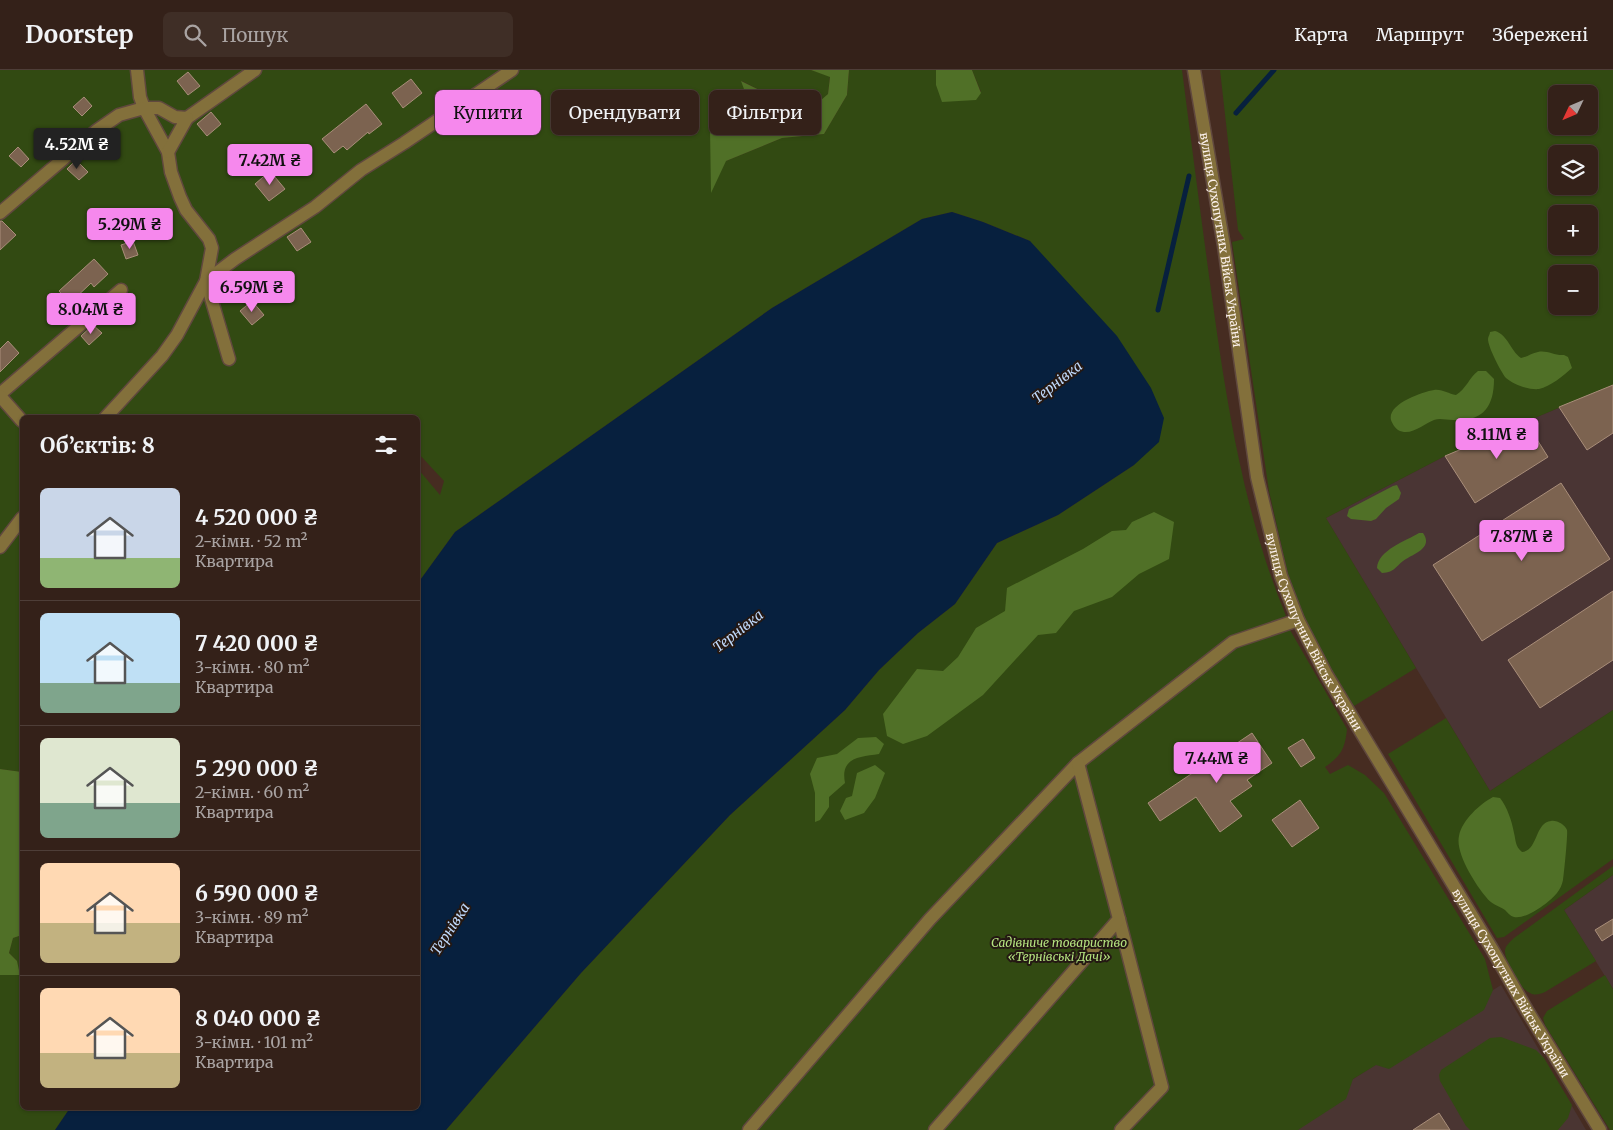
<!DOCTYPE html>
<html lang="uk">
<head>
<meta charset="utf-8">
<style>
	body { margin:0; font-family:Merriweather,serif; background:#3f2e26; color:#f1f3f6; height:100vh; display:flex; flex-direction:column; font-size:19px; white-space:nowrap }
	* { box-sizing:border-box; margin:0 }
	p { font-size:16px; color:#a9a3a2 }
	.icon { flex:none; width:28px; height:28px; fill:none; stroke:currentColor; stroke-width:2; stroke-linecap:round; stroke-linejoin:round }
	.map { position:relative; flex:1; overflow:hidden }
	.panel { position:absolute; left:20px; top:345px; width:400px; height:695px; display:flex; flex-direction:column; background:#342119; border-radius:8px; box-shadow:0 1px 4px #0004,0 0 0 1px #4e3e38 }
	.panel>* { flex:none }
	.guide { position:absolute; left:435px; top:20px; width:475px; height:45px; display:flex; gap:10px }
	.needle { width:32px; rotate:226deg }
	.controls { position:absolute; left:1548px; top:15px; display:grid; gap:10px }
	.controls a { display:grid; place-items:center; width:50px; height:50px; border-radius:8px; background:#342119; box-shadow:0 1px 4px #0004,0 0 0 1px #4e3e38; font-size:25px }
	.price { position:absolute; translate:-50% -42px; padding:0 11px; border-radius:5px; background:#f688ed; color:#111; font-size:16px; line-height:32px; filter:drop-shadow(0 1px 2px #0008) }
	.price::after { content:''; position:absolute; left:50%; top:30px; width:15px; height:11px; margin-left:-8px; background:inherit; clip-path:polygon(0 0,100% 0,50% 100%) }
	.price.current { background:#222; color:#fff }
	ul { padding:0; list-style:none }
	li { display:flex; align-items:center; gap:15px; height:125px; padding:0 20px }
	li+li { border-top:1px solid #4e3e38 }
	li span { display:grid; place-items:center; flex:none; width:140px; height:100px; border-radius:8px; color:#555 }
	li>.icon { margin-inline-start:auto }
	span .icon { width:60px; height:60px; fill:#fffc; stroke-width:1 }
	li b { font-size:21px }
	h2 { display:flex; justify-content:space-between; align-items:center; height:60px; padding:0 20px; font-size:21px }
	.chip { padding:0 18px; border-radius:8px; background:#342119; box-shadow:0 1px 4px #0004,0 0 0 1px #4e3e38; font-size:18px; line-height:45px }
	.chip.current { background:#f688ed; color:#111 }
	header { display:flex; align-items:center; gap:30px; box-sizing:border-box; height:70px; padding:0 25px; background:#342119; border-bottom:1px solid #4e3e38 }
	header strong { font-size:24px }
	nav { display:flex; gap:28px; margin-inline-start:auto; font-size:18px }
	.search { width:350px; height:45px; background:#3f2e26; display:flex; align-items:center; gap:12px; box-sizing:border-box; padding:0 18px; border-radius:8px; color:#a9a3a2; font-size:19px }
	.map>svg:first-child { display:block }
</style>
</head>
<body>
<header>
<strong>Doorstep</strong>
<div class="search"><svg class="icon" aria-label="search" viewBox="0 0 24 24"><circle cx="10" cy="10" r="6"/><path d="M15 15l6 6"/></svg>Пошук</div>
<nav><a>Карта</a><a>Маршрут</a><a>Збережені</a></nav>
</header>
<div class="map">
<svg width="1613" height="1060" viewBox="0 0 1613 1060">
	<rect width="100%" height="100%" fill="#462c21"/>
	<path fill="#4a3532" d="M1501,915L1586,1060H1273Z"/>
	<path fill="#4a3534" d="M1613,315V640L1490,721L1326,448L1445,386Z
		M1613,805V919L1564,840Z"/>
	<path fill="#324a12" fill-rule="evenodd" d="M0,0H811L830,6L828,24L806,44L742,11L754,46L726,91L782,68L824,64L847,25L849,0H936V15L981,22L972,0H1182C1193,85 1204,171 1216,256C1230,354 1248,454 1286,546L1234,568L1285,558L1290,560L1347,659C1345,679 1341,686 1325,697L1330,704L1348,695L1365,705L1384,723L1485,889L1493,920L1484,940L1389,999L1376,995L1353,1009L1346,1029L1298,1060H446L581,903L730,745L845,640L879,600L918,563L955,534L997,473L1058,445L1134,395L1030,171L983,152L952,142L922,149L772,238L455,462L418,513V399L440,425L444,411L418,383V348L364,346L357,348H283L277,344L273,348H22V702L0,699Z
		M1220,0H1613V315L1445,386L1326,448L1416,598L1354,636L1332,602L1304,548L1288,504L1269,421L1232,172L1244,169L1238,160ZM1556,24H1589V56H1556ZM1556,84H1589V116H1556ZM1556,144H1589V176H1556ZM1556,204H1589V236H1556Z
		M1613,640V789L1504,867L1497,868L1388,684L1446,648L1490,721Z
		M1613,796V805L1564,840L1596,891L1545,922C1540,924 1535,926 1530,923C1521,920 1504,890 1505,880C1506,875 1510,872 1514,868Z
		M22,865V1038H70L55,1060H0V905H19L17,891L9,883L13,868Z
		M1605,905L1613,919V1060H1610L1545,955L1543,948L1547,941Z
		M1501,967L1536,980L1544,988L1572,1035L1568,1048L1558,1060H1470L1466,1056L1440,1011L1439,1005L1441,1000L1490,968Z"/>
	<path fill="#507027" d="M811,0H849L847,25L824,64L782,68L726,91L711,123L710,59L754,46L741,11L806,43L828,24L830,7Z
		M936,0H972L981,23L976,30L942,32L936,15Z
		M1495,261C1508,265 1510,280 1521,288C1527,287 1532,283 1538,282C1547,280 1555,286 1564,285L1568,287L1572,298C1564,305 1550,317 1539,319C1529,320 1514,315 1506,308C1501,302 1488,277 1488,269C1488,267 1490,264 1490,262Z
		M1478,301H1486L1494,309C1494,338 1482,352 1453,350C1446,350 1440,348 1434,350C1423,354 1411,367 1398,360C1395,358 1392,353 1391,350C1387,334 1422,322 1434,320C1443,319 1448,324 1456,325C1466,319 1469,308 1478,301Z
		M1397,415L1401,423L1399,429L1386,438L1376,449L1371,451L1351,449L1347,446L1349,439L1393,416Z
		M1154,442L1174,452L1169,489L1139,504L1112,527L1074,541L1056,563L1038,565L983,625L927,666L903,674L887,666L883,644L917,599L943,601L958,587L976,558L1005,541L1007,518L1083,479L1112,461L1126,460L1132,452Z
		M1419,463H1423C1433,477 1416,483 1406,489C1395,496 1396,502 1382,503L1377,498C1378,480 1406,471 1419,463Z
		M876,667L884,674L879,684C860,687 840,687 845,713L829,727V737L820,750L815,752V723L810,704L817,688L837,684L858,668Z
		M875,695L885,703L875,728L864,743L845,750L840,741L846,728L852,726L857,703Z
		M0,699L22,702V865L13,868L9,883L17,891L20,905H0Z
		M1493,727L1500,728C1507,737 1512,751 1514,763C1516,771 1515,776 1522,782C1538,781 1535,752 1551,751C1557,750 1565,755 1567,760C1568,764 1564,803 1563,810C1562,815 1560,819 1557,823C1550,832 1526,850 1514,847C1510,846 1508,843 1505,840C1499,836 1491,834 1486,827C1476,815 1455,783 1459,766C1462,750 1480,734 1493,727Z"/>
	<path fill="#07203e" d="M952,142L983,152L1030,171L1117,266L1151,318L1164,348L1159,372L1134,395L1058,445L997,473L955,534L918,563L879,600L845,640L730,745L581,903L446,1060H55L70,1038H418V513L455,462L772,238L922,149Z"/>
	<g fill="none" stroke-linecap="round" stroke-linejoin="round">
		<path stroke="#07203e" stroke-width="5" d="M1236,43L1274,0
			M1158,240L1189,106"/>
	</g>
	<path fill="#7c6350" stroke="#a98e7a" d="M188,2L200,16L188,25L177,11Z
		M411,9L422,23L403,38L392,23Z
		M84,27L92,36L82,46L73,37Z
		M366,34L382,54L369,64L368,62L347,80L343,76L334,83L322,69Z
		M211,42L221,54L207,66L197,54Z
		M18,77L29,89L21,97L9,86Z
		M76,90L88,102L79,110L67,99Z
		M270,101L285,119L269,131L255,114Z
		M0,151H2L16,165L0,180Z
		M301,158L311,172L297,181L287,167Z
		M133,171L138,185L126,189L121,175Z
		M94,189L108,204L94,217L91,213L70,233L59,221Z
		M252,231L264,245L252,255L240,241Z
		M93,255L102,263L89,275L81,266Z
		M8,271L19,283L0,302V279Z
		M1613,315V363L1587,380L1559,337Z
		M1526,352L1548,387L1475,433L1445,386Z
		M1561,413L1610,489L1482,571L1433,495Z
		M1613,521V590L1540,638L1508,590Z
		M1252,663L1272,693L1247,710L1252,716L1230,731L1242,746L1220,762L1196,727L1160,751L1148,733Z
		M1303,669L1315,688L1301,697L1288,678Z
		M1300,730L1319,758L1292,777L1272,750Z
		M1613,849V864L1602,871L1595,860Z
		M1439,1043L1450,1060H1413Z"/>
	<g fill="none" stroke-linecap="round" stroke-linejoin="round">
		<g stroke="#60483e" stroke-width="15">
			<g id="minor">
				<path d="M137,0L140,27L144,38L168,82L171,102L180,127L186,140L209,169L212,178L206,211L229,289"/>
				<path id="s1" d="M1194,0L1224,176L1257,407L1281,506L1298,550L1326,604L1492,879L1528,942L1600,1060"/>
				<path d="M187,48L255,0"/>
				<path d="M0,143L96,61L119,45L144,38H159L175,47L187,48L168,82"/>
				<path d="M0,324L121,220"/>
				<path d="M0,326L22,351"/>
				<path d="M105,348L162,286L177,265L206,211L235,189L315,137L361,100L404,73L512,0"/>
				<path d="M0,477L22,448"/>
				<path d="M1119,849L1162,1017L1121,1060"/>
				<path d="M749,1060L930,849L1078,693L1233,572L1298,550"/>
				<path d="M935,1060L1119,849L1078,693"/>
			</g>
		</g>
		<use href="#minor" stroke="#83703b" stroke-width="12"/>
	</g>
	<g text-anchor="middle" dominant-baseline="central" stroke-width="4" stroke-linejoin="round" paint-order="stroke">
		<g font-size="12" fill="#fdf2ee" stroke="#241813">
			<text stroke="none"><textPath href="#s1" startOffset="172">вулиця Сухопутних Військ України</textPath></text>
			<text stroke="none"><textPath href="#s1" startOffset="578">вулиця Сухопутних Військ України</textPath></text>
			<text stroke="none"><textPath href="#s1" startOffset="982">вулиця Сухопутних Військ України</textPath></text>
		</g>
		<g font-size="12" font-style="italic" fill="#b5e480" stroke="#241813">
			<text x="1059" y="872">Садівниче товариство<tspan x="1059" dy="14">«Тернівські Дачі»</tspan></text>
		</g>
		<g font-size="14" font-style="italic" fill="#bfd9fb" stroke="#241813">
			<text transform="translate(1057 312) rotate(-38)">Тернівка</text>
			<text transform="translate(738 561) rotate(-38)">Тернівка</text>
			<text transform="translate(450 859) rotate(-57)">Тернівка</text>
		</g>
	</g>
</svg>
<div class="controls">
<a><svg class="needle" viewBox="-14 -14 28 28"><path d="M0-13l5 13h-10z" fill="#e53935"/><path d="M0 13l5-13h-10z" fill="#a9a3a2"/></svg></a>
<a><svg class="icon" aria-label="layers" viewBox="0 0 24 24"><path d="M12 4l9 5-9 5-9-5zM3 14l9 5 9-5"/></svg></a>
<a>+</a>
<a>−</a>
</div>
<b class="price current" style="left:77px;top:100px">4.52M ₴</b>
<b class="price" style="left:270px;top:116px">7.42M ₴</b>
<b class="price" style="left:130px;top:180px">5.29M ₴</b>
<b class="price" style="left:252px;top:243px">6.59M ₴</b>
<b class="price" style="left:91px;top:265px">8.04M ₴</b>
<b class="price" style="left:1497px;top:390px">8.11M ₴</b>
<b class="price" style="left:1522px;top:492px">7.87M ₴</b>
<b class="price" style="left:1217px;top:714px">7.44M ₴</b>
<div class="guide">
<a class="chip current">Купити</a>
<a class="chip">Орендувати</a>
<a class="chip">Фільтри</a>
</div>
<section class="panel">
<h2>Об’єктів: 8<svg class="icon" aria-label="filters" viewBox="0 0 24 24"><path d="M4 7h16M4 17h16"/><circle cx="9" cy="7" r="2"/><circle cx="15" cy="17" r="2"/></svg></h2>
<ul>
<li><span style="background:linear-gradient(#c9d6e8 70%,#8fb573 0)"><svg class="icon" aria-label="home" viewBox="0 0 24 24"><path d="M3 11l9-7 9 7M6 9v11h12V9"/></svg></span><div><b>4 520 000 ₴</b><p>2-кімн. · 52 m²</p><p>Квартира</p></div></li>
<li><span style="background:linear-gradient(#bfe0f5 70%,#7fa58c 0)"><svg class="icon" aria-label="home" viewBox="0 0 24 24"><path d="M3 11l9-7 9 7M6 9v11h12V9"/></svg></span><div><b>7 420 000 ₴</b><p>3-кімн. · 80 m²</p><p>Квартира</p></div></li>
<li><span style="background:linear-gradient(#dfe7d0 65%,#7fa58c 0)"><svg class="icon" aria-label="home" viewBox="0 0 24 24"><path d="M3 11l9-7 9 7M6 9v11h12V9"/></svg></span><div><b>5 290 000 ₴</b><p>2-кімн. · 60 m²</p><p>Квартира</p></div></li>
<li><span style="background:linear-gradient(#ffd9b3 60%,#c2b280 0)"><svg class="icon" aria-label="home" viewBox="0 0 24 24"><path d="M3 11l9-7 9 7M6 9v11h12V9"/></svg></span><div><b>6 590 000 ₴</b><p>3-кімн. · 89 m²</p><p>Квартира</p></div></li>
<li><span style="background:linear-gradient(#ffd9b3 65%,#c2b280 0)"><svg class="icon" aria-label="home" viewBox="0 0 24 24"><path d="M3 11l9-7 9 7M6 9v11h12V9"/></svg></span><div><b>8 040 000 ₴</b><p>3-кімн. · 101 m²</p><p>Квартира</p></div></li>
</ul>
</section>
</div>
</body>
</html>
